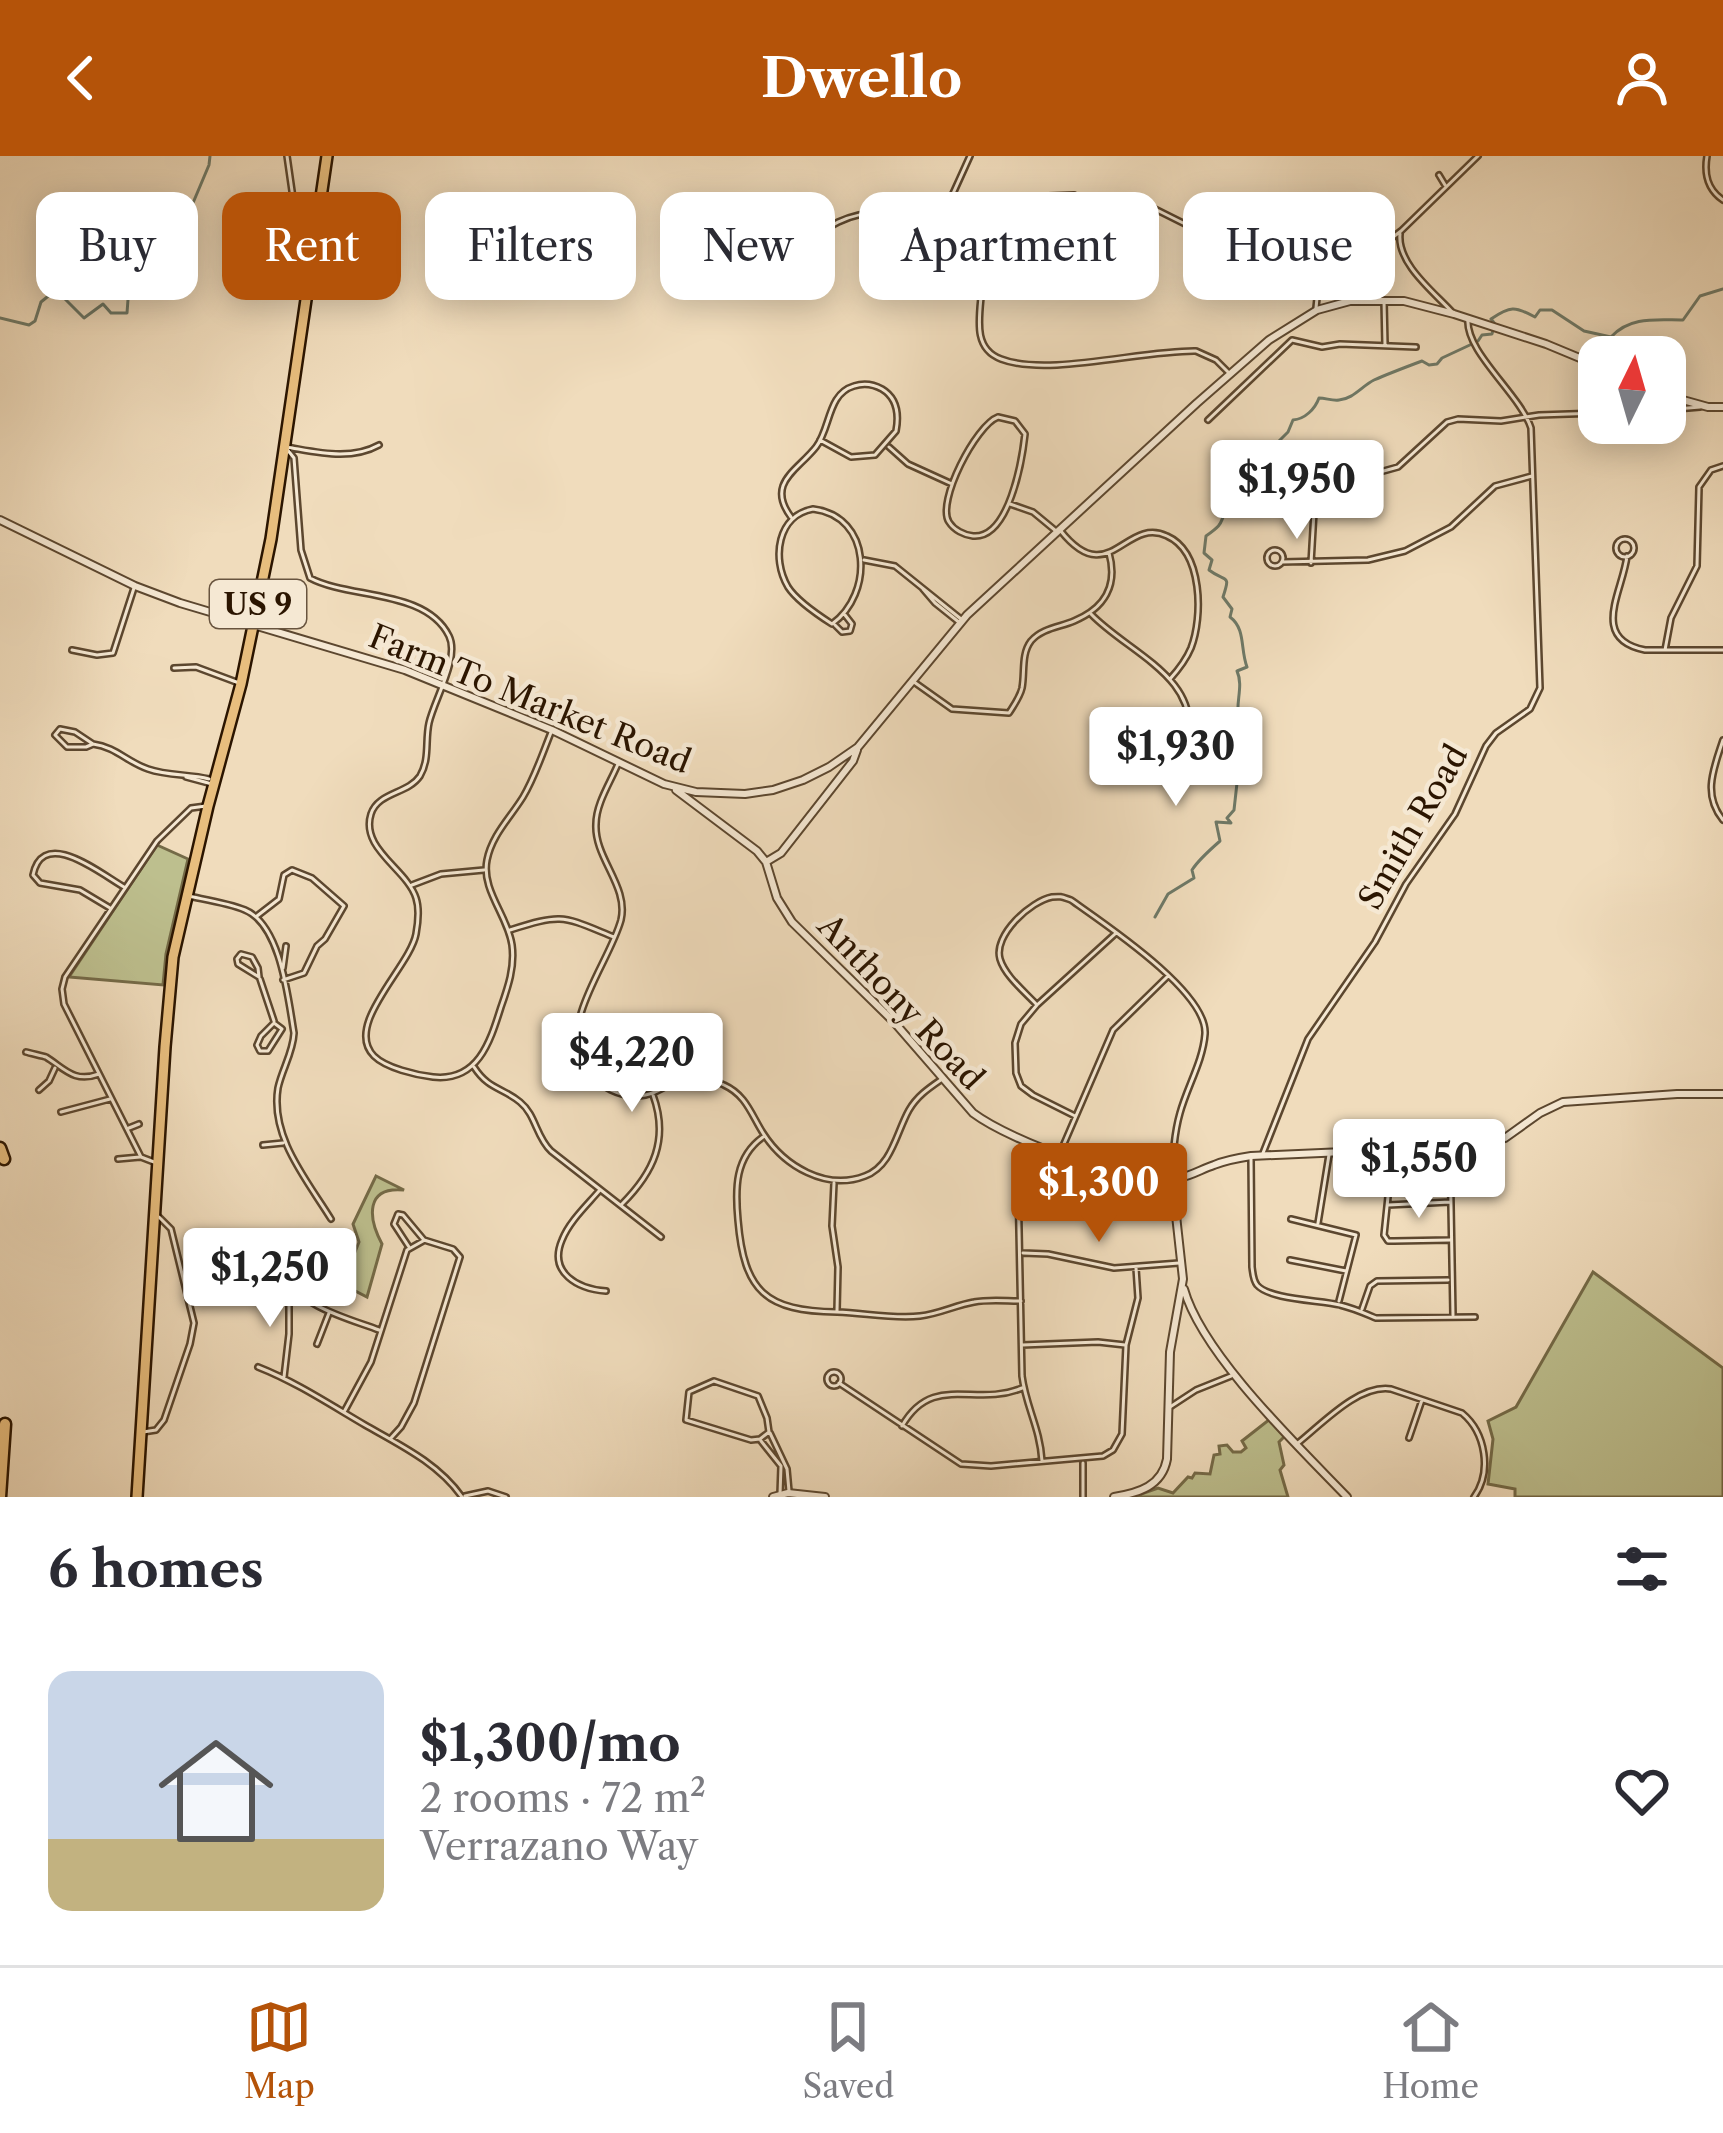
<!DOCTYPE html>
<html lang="en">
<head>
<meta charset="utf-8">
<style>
	body { margin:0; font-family:"Libre Caslon Text",serif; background:#f2f2f3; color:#2b2b33; height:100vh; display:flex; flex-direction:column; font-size:45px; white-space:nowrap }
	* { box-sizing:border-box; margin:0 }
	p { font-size:39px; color:#7c7c81 }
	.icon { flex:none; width:66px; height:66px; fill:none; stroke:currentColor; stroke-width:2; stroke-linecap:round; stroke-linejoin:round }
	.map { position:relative; height:1341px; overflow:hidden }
	.drawer { display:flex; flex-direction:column; background:#fff; flex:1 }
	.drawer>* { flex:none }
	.top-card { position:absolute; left:36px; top:36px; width:1653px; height:108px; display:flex; gap:24px }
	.needle { width:78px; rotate:5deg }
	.fabs { position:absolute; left:1578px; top:180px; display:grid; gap:24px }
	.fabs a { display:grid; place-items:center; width:108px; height:108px; border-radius:24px; background:#fff; box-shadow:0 6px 30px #0003; font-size:60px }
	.price { position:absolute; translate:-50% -102px; padding:0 27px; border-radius:12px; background:#fff; color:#222; font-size:39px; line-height:78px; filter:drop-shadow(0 3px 6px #0008) }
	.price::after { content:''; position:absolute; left:50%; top:72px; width:36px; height:27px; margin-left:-18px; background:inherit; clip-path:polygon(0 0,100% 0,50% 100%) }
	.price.selected { background:#b45309; color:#fff }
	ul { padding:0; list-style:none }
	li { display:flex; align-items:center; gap:36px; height:300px; padding:0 48px }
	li+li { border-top:3px solid #e1e1e2 }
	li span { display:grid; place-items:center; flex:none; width:336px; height:240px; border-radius:24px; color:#555 }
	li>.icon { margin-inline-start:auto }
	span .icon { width:144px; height:144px; fill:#fffc; stroke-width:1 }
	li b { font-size:51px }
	h2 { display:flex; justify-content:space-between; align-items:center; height:144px; padding:0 48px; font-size:51px }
	.chip { padding:0 42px; border-radius:24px; background:#fff; box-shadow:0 6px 30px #0003; font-size:42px; line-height:108px }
	.chip.selected { background:#b45309; color:#fff }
	header { display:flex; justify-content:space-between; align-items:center; height:156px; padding:0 48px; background:#b45309; color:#fff; font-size:54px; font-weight:800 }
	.dock { display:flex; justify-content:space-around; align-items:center; height:168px; border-top:3px solid #e1e1e2; background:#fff; font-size:33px; color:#7c7c81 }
	.dock a { display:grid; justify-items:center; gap:6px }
	.dock .selected { color:#b45309 }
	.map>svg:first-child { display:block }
</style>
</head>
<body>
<header><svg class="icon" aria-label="back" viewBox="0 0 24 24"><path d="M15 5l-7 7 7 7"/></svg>Dwello<svg class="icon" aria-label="person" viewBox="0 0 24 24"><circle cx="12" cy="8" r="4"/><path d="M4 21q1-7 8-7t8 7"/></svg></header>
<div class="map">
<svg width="1723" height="1341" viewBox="0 0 1723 1341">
	<rect width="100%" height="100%" fill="#f0dcbc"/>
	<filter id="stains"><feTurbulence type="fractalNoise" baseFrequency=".00167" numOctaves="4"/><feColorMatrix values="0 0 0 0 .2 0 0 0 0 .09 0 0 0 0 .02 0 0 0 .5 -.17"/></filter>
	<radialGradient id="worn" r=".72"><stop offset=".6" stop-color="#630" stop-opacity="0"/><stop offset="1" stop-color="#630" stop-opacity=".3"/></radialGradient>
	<path fill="#bdbf8e" stroke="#746a47" stroke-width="3" d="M157,689L188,703L166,798L163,829L69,821Z
		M376,1020L404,1034C365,1030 368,1062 382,1088L367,1141L342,1128L359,1086L353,1068Z
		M1593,1116L1723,1212V1341H1515V1333L1488,1328L1493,1283L1488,1265L1516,1251Z
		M1270,1263L1285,1280L1279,1286L1284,1309L1280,1314L1288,1341H1133L1158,1332L1173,1337L1188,1321L1192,1322L1195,1317L1210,1318L1214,1299L1220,1298L1219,1290L1227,1289L1233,1296H1241L1246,1292L1242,1285Z"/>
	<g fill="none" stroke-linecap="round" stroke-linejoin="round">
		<path stroke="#6e7967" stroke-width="3" d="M0,162L29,169L35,165L41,146L52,137L61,139L84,162L103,148L111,157H127L131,103L160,73L190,54L209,9L210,0
			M1495,168L1491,163C1510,150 1515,150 1535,161L1540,154H1552L1584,175L1611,181C1630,160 1656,164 1683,164L1700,140L1723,133
			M1478,185L1482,179L1492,178L1493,174
			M1155,761L1168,738L1194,722L1192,714C1197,706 1212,692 1220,685L1216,666L1231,667L1227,662L1234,654L1240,600L1247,577V561L1238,556C1237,543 1243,528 1237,515L1247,511C1240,493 1246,473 1230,461L1232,453L1223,441C1231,417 1226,427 1209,414L1212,404L1204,397L1206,380C1226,366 1218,368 1228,351C1243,325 1280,321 1279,285L1288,276L1293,264C1305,263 1315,253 1319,242C1326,242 1332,245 1339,244C1353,243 1362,230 1374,224C1390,217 1406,211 1422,205L1429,209L1437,208L1442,202L1472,188"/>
		<g stroke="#5c472f" stroke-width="8">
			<path id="minor" d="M287,0L294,49L301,54L313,56
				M1707,0C1704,18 1707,33 1723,44
				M1439,19L1445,29
				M1074,39L1048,40L1045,41V49L1074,56L1112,42H1133L1207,79L1249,93L1317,142
				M941,64L970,0
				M1400,78C1397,108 1434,136 1453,157
				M809,97C829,41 937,47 972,86C1001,118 955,186 1001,203C1047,221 1143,194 1196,195L1216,204L1229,217
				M1384,145L1385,189
				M1316,152L1317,142L1324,134L1401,75L1478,0
				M1665,254L1700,251
				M998,261L1015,265L1025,278C1022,305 1009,383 973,380C964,379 954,374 949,366C936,346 976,269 998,261Z
				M1208,264L1292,184L1322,191L1340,188L1416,191
				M286,291C317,296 350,305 379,289
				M889,291L908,308L952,328
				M286,292L294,302L301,394L310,422C349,443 426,433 449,480C460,502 434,544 429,567C425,585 430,603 420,620C408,638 378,636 371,658C360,693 407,713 416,742C420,754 418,767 416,778C410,811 343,869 374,900C386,912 416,919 433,921C478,926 490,886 501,851C508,831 515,811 512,789C508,760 481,734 487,704C492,679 510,662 523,641C535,621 543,596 552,574
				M1010,348L1033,356L1056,375
				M813,353C872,360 874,438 832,468C818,459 797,445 788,431C771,402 778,359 813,353Z
				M791,361C766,327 797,315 816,291C831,272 827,238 854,230C863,227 873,228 882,233C897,242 899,259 896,275L875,299L851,301L820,284
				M1060,374C1109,436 1125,360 1167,380C1203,396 1203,461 1191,492C1186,504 1179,513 1170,523
				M1616 392a9 9 0 1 1 18 0a9 9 0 1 1-18 0Z
				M1267 402a8 8 0 1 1 16 0a8 8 0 1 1-16 0Z
				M1627,400C1623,435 1589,483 1645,494H1723
				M864,404L895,410L961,463
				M1282,406L1368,404L1405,395L1451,371L1495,330L1532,320
				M1311,407L1314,356L1322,337L1333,329L1398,311L1447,266L1458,263L1501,265L1539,259L1599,257
				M923,433L935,447L960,467
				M1091,458C1127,496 1202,522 1187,584C1184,601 1181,613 1171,625L1173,631L1179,634L1187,626L1180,618
				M835,469L842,476L850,475L852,468L845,459
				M72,494L97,499L113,497L134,432
				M1665,494L1671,462L1697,410L1699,331L1711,314L1723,310
				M174,512L196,511L239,527
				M914,526L952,553L1009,557C1014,549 1020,541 1022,532C1025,516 1021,498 1031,485C1042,472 1060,471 1074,465C1105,452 1118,429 1109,397
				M60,573L75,576L93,588L86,591H67L55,579Z
				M1723,584C1714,612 1702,638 1723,664
				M93,588C116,591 127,606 148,613C168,620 189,618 209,623
				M618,608C610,627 596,648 596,668C594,702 629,730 621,764C610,804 565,859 580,901C591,930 626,948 655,936C666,931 676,923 688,921C700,920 714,924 724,929C746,939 751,958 763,977C784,1010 826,1035 865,1020C892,1010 896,977 909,954C917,940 929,932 942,923
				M186,621L212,628
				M412,729L441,718L484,714
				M188,740C207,744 228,747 245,754C281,769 288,842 294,877C293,897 282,913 278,932C270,981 307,1024 331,1063
				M110,752L80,734L40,727L33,719C43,670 101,718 124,731
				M257,760L279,743L284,719L292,714L312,722L344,750L325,783L317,790L304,817L283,824
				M510,774C564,757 562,760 614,781
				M241,798L252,801L258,812L259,821L238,808L237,803Z
				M283,812L286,790
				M260,823L274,865
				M1037,849C1025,836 1005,820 1000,803C993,779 1031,745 1052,741C1062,740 1062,741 1071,744C1103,767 1208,836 1205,878C1203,905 1187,931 1180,957C1174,978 1173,1000 1172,1021
				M274,867L282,873L268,895H260L257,889L261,880Z
				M26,896C29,897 43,900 46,901C65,913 74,927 99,918
				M474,911C489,934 502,931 520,946C536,959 536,981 551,995L661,1081
				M39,934L49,925L55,912
				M61,956L110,943
				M1075,960L1033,939L1021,930L1016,917L1015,887L1021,868L1037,849L1115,778
				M129,972L139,968
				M763,981C735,1001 735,1032 738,1064C744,1136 766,1155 837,1156C865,1157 893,1163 920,1160C939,1158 956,1149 974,1146C989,1143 1006,1145 1021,1145
				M263,989L283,987
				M1030,990L1022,1008L1018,1026L1022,1220C1026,1251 1040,1272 1042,1305
				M1450,995L1453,1159
				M1060,997L1113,874L1168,820
				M1263,997L1308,883L1375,786L1406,728L1455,658L1486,590L1496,577L1530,553L1540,532L1531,272C1520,238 1465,196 1468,163
				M1251,1002L1252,1111C1253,1118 1253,1124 1257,1129C1270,1144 1321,1144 1340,1149C1353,1152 1364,1157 1376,1162L1475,1161
				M118,1003L140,1001
				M154,1006L141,1001L64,848L62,833L65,821L157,685L191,652L206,650
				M834,1027L832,1070L838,1111L837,1155
				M599,1035C586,1050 569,1066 562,1084C548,1117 578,1133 606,1135
				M622,1048C654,1016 669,983 653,939
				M1388,1049L1450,1046
				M1291,1063L1356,1079L1339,1145
				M1318,1067L1329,999
				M1450,1084L1394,1085H1388L1384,1079L1391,1012L1396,1009L1451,1007
				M1023,1097L1048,1098L1114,1112L1179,1107
				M1290,1104L1346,1115
				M284,1118C300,1151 347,1162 379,1174
				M1362,1153L1370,1130L1377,1125L1448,1124
				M317,1188L329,1157
				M1022,1189L1098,1186L1125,1189
				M258,1211C296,1226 329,1248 365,1269C400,1289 438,1307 462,1341
				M827 1223a7 7 0 1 1 14 0a7 7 0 1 1-14 0Z
				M284,1221L289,1178V1129
				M714,1225L758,1240L767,1262L769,1276L760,1283L751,1284L686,1264L689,1236Z
				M839,1227L961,1308L991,1310L1103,1300L1113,1294L1122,1278L1126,1189L1138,1142L1136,1112
				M1170,1251L1196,1234L1231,1220
				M344,1256L371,1206L407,1094L423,1085
				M902,1270C933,1216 975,1252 1022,1232
				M143,1276L156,1274L164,1264L190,1188L194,1167L171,1073L159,1061
				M770,1277L787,1313L789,1335
				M391,1282L401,1271L414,1247L460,1101L453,1093L424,1084L403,1059L398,1058L394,1068L409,1091
				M1409,1282L1422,1244
				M761,1285L781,1310L780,1338
				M1298,1287C1323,1267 1359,1228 1391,1233L1462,1257C1486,1277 1492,1316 1474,1341
				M465,1340L488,1335L506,1341
				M1083,1341V1307"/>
		</g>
		<g stroke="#5c472f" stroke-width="10">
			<path id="tertiary" d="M1665,239L1708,251H1723
				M0,364L135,430L180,447L405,514L552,574L664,628L696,636L745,638L773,634L803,624L829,611L858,591L967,459L1197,247L1269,184L1317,154L1350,145H1404L1454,158L1546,188L1599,210
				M676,634L757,695L766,706L777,742L792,766L894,866L973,957C1012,986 1131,1030 1179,1022C1191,1020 1202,1013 1214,1009C1226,1004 1238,1002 1251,1000L1480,990L1505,982L1540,957L1563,946L1677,938H1723
				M766,706L781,697L853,605L857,594
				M1184,1133C1202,1198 1298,1290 1347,1341
				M773,1341L788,1337L825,1341
				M1114,1341C1139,1337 1162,1330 1167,1303L1170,1196L1183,1123L1172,1023"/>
		</g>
		<g stroke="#2b1500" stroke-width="14">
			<path id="primary" d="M137,1341L165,891L173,801L208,650L241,528L271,383L327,0"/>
		</g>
		<g stroke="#2b1500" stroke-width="15">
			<path id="motorway" d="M0,992L4,1003
				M0,1341L5,1268"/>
		</g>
		<use href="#minor" stroke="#f5e8d3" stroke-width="3"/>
		<use href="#tertiary" stroke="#f5e8d3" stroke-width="6"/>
		<use href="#primary" stroke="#e8be7e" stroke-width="9"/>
		<use href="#motorway" stroke="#e8be7e" stroke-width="10"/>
	</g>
	<g text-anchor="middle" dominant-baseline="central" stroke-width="9" stroke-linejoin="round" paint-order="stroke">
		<rect fill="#f5e8d3" stroke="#68543f" stroke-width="3" x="210" y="424" width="96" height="48" rx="9"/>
		<g font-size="30" font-weight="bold" fill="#2b1500">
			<text x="258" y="448">US 9</text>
		</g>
		<g font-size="33" fill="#2b1500" stroke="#f5e8d3">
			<text transform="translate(530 543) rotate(22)">Farm To Market Road</text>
			<text transform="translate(1413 671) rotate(-60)">Smith Road</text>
			<text transform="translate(901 846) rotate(47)">Anthony Road</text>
		</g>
	</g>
	<rect width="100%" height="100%" filter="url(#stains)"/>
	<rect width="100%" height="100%" fill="url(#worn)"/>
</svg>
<div class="fabs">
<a><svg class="needle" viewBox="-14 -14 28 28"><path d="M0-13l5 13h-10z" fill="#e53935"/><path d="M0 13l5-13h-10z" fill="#7c7c81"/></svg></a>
</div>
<b class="price" style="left:1297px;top:386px">$1,950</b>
<b class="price" style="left:1176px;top:653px">$1,930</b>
<b class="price" style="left:632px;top:959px">$4,220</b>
<b class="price" style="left:1419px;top:1065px">$1,550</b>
<b class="price selected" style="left:1099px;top:1089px">$1,300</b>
<b class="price" style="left:270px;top:1174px">$1,250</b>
<div class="top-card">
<a class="chip">Buy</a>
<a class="chip selected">Rent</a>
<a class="chip">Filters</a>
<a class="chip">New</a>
<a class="chip">Apartment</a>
<a class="chip">House</a>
</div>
</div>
<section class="drawer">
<h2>6 homes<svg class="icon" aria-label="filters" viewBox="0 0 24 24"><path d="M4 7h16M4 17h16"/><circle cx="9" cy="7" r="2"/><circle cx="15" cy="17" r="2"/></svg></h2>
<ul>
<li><span style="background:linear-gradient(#c9d6e8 70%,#c2b280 0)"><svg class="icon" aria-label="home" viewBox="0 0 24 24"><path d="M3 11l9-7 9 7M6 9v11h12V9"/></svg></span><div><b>$1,300/mo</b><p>2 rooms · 72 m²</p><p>Verrazano Way</p></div><svg class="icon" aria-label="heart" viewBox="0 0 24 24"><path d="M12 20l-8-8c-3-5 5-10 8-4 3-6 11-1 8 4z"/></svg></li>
</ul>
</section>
<nav class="dock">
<a class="selected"><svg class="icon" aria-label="map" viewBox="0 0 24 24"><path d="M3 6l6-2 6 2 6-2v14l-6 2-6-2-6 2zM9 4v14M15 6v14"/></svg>Map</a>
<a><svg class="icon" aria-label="saved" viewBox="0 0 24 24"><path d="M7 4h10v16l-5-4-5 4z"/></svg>Saved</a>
<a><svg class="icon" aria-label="home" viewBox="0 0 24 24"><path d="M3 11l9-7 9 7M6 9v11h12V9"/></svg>Home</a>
</nav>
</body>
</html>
